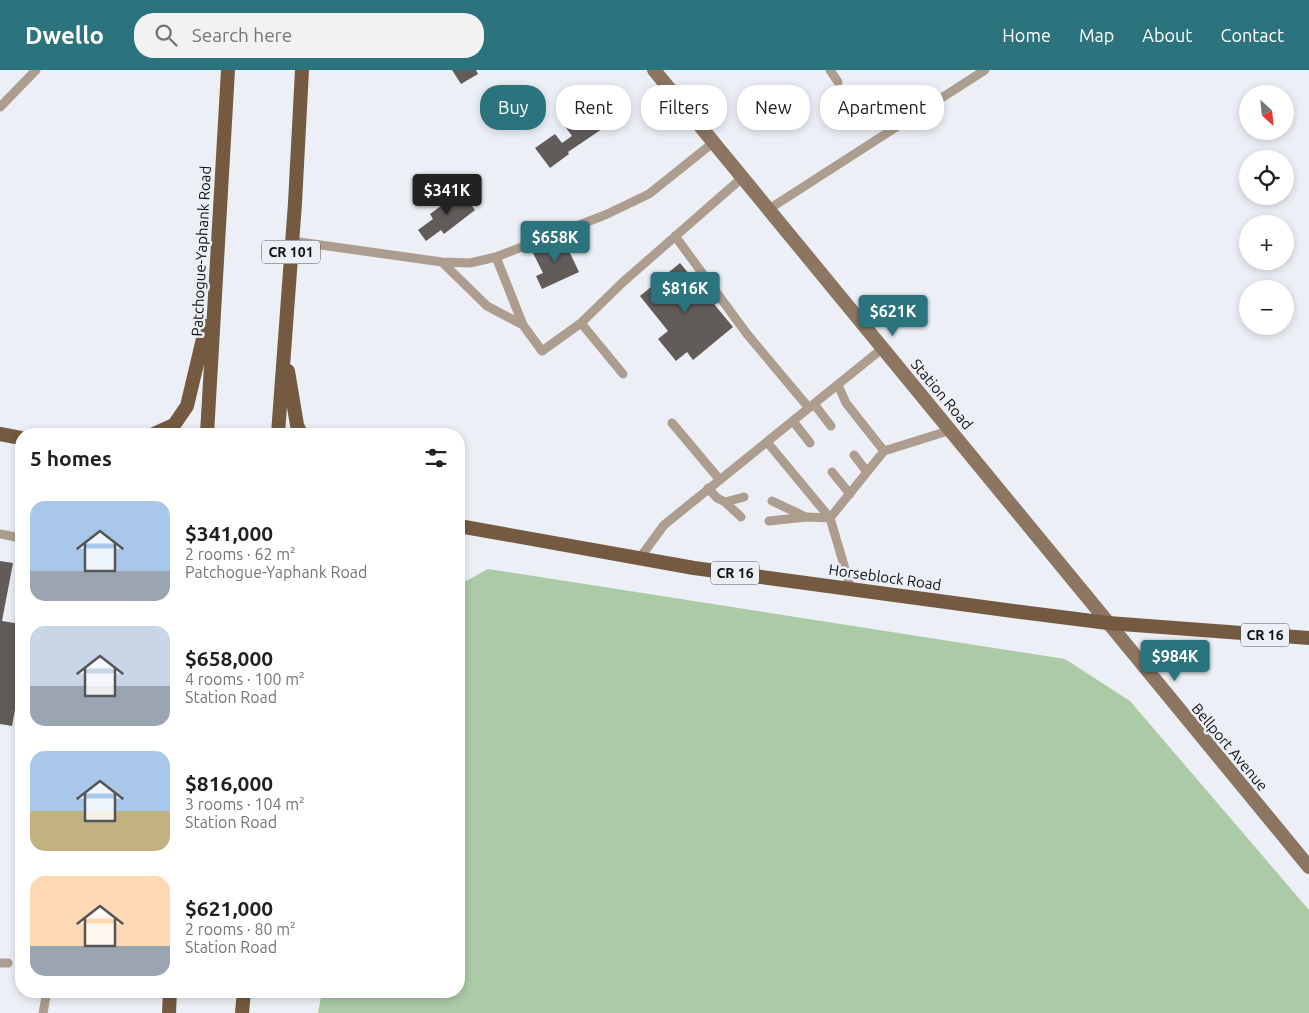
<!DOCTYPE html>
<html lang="en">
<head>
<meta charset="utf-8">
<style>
	body { margin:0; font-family:Ubuntu,sans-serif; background:#f2f2f2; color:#202124; height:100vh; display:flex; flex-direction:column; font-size:19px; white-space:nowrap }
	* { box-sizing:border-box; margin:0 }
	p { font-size:16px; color:#757577 }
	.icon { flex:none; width:28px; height:28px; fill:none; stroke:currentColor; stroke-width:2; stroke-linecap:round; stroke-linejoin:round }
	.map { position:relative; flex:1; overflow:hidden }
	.side { position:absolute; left:15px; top:358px; width:450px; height:570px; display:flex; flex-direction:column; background:#fff; border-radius:20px; box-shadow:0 2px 8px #0003 }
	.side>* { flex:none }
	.guide { position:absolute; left:480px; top:15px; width:475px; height:45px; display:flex; gap:10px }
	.needle { width:32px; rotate:153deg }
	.buttons { position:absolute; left:1239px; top:15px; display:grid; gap:10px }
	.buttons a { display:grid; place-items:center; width:55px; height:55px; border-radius:50%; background:#fff; box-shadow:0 2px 8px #0003; font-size:25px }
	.price { position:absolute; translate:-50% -42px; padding:0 11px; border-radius:5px; background:#2b737d; color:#fff; font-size:16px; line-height:32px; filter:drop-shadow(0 1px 2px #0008) }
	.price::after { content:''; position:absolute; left:50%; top:30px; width:15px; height:11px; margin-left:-8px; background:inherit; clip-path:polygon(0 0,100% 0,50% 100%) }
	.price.on { background:#222; color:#fff }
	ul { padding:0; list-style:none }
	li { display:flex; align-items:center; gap:15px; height:125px; padding:0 15px }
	li span { display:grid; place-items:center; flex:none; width:140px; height:100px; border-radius:15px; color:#555 }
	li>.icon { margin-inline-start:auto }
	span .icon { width:60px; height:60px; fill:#fffc; stroke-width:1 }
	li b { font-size:21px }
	h2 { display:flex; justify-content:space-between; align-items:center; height:60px; padding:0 15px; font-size:21px }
	.tag { padding:0 18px; border-radius:20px; background:#fff; box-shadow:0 2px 8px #0003; font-size:18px; line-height:45px }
	.tag.on { background:#2b737d; color:#fff }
	header { display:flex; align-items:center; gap:30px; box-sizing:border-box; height:70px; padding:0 25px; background:#2b737d; color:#fff }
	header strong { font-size:24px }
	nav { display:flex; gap:28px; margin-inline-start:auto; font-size:18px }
	.search { width:350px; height:45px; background:#f2f2f2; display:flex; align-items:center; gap:12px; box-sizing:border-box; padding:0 18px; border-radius:20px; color:#757577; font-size:19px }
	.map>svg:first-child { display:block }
</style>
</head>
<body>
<header>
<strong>Dwello</strong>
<div class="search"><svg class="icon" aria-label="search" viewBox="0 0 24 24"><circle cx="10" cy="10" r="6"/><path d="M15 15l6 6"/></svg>Search here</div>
<nav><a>Home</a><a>Map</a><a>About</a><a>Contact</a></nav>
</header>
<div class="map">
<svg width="1309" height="943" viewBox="0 0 1309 943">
	<rect width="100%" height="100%" fill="#eceff5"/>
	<path fill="#abcaa6" d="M488,499L1065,589L1130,631L1309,840V943H318L322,921H459V515Z"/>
	<path fill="#615b5a" d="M452,0H476L478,4L461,14Z
		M591,31L597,39L600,37L605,44L602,46L608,55L568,82L569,84L550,98L535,78L555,64L562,73L572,66L562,52Z
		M461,121L475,140L444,164L441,160L426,171L418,160L433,149L430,144Z
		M562,166L579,202L542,219L536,206L543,203L532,181Z
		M680,193L733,257L693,290L687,282L676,291L658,269L668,261L640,226Z
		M0,491L13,493L2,551L21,554V606L12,656L0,654Z"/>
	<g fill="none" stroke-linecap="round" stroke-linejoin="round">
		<path stroke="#ad9d8f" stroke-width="9" d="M830,0L838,12
			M0,37L36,0
			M769,139L985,0
			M675,166L747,264L809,338
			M292,171L442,192L470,193L496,187L605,145L649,124L714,72
			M496,187L523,255L542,281L581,253L623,212L743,107
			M442,192L487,236L523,255
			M581,253L623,304
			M838,315L846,333L884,381
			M814,334L831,356
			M793,351L810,373
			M672,353L720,410
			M767,372L830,448L851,519
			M854,385L867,402
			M832,402L850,424
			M708,418L717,428L725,432
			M772,431L806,447
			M741,447L725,432L744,427
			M830,448L884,381L951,360
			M769,451L807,447L830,448
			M0,464L21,468
			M639,489L664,455L883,278
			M0,893H8
			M43,943L47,921"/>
		<path stroke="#8c7662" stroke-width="14" d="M654,0L1309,797"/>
		<path stroke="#745a41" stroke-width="14" d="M288,301L297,355L301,364
			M0,364L21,368
			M154,364L174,355L187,336L206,256
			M207,364L228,0
			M278,364L295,133L302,0
			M459,456L694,498L1013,541L1108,553L1309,568
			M169,943L170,921
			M242,943L244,921"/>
	</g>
	<g text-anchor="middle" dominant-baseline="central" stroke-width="5" stroke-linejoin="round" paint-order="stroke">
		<g fill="#eceff5" stroke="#525457" stroke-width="1">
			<rect x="262" y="170.5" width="58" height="23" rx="4"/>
			<rect x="711" y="491.5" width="48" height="23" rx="4"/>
			<rect x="1241" y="553.5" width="48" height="23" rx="4"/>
		</g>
		<g font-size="14" font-weight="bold" fill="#101113">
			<text x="291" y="182">CR 101</text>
			<text x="735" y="503">CR 16</text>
			<text x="1265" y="565">CR 16</text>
		</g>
		<g font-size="15" fill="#101113" stroke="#eceff5">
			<text transform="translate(201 181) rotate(-87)">Patchogue-Yaphank Road</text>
			<text transform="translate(942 324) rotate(50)">Station Road</text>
			<text transform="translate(885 507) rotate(8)">Horseblock Road</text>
			<text transform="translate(1230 677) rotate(50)">Bellport Avenue</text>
		</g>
	</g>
</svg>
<div class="buttons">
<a><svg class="needle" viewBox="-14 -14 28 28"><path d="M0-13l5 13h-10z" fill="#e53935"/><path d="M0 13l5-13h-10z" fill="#757577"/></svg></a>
<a><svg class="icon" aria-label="locate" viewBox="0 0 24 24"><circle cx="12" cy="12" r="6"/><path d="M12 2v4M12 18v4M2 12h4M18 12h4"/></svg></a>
<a>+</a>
<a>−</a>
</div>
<b class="price on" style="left:447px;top:146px">$341K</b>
<b class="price" style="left:555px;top:193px">$658K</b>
<b class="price" style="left:685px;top:244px">$816K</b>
<b class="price" style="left:893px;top:267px">$621K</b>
<b class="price" style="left:1175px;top:612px">$984K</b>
<div class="guide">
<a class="tag on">Buy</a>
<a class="tag">Rent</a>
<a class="tag">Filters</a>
<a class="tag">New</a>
<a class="tag">Apartment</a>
</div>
<section class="side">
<h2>5 homes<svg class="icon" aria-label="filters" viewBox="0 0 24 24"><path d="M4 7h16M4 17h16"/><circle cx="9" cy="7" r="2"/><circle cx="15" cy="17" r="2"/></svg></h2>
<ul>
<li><span style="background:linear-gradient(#a9c7e8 70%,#9aa5b1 0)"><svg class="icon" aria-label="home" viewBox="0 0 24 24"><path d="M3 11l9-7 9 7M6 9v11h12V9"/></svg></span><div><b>$341,000</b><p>2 rooms · 62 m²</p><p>Patchogue-Yaphank Road</p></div></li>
<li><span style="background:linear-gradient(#c9d6e8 60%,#9aa5b1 0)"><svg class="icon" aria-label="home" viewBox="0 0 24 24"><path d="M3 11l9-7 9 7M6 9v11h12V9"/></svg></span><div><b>$658,000</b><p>4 rooms · 100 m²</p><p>Station Road</p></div></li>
<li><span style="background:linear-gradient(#a9c7e8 60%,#c2b280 0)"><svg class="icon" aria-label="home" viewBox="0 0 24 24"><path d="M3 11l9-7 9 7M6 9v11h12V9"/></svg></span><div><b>$816,000</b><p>3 rooms · 104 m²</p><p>Station Road</p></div></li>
<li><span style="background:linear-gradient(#ffd9b3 70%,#9aa5b1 0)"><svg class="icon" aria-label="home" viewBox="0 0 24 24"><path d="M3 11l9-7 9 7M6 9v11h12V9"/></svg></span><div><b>$621,000</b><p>2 rooms · 80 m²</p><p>Station Road</p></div></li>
</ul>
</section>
</div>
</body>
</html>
